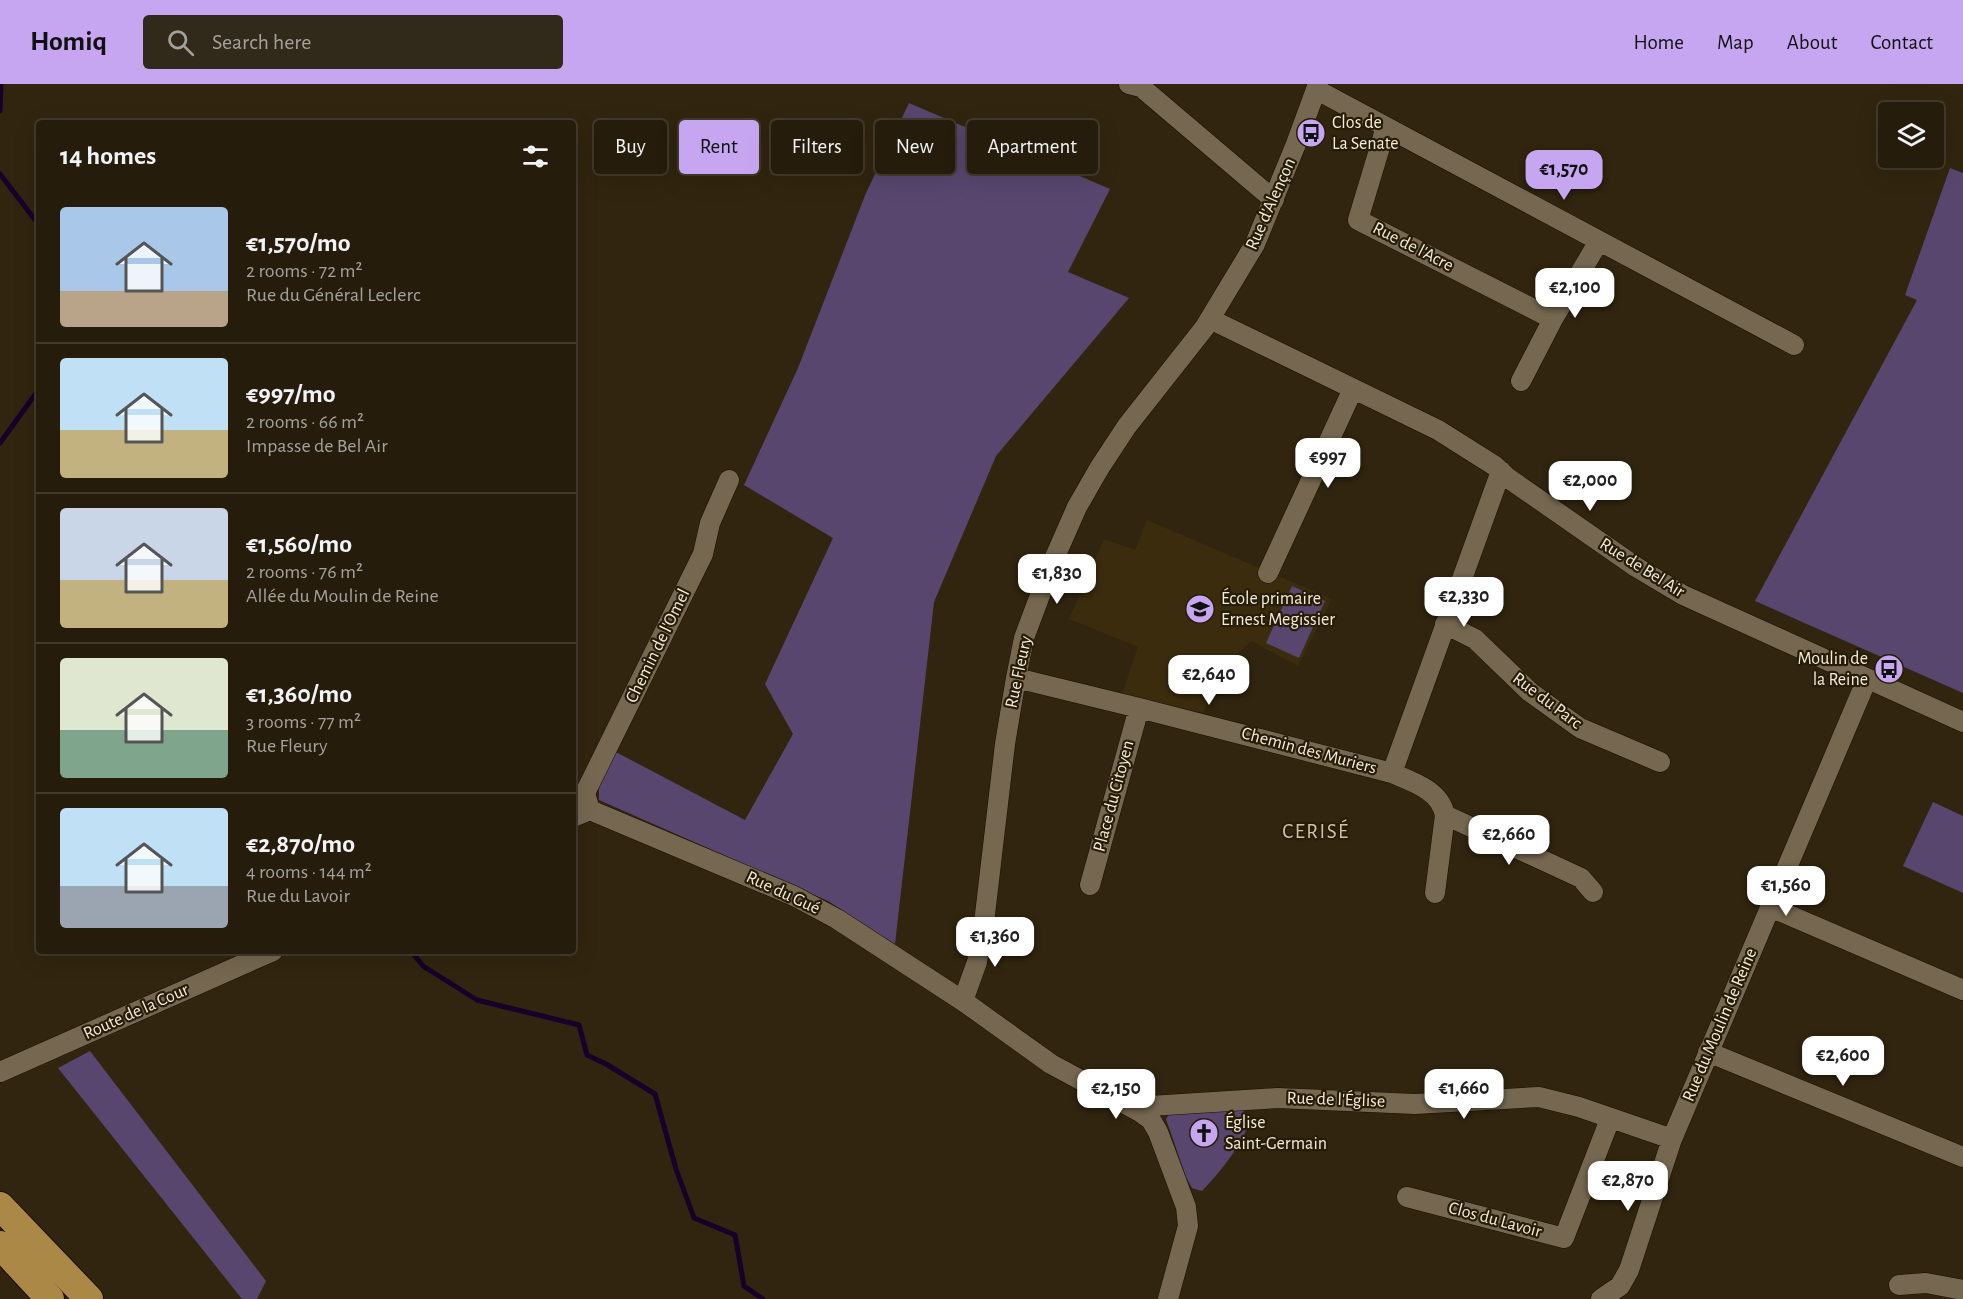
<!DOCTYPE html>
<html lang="en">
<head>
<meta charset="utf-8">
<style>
	body { margin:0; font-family:"Alegreya Sans",sans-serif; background:#312919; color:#f1f3f6; height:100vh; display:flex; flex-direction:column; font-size:22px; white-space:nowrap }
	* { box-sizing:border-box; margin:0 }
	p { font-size:20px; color:#a3a19d }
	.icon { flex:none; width:33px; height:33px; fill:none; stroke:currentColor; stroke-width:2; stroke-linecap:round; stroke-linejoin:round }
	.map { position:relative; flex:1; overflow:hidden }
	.panel { position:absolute; left:36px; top:36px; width:540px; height:834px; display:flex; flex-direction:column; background:#251c0b; border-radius:6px; box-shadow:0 6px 24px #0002,0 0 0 2px #423a2c }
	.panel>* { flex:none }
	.hud { position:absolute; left:594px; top:36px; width:570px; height:54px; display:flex; gap:12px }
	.buttons { position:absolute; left:1878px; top:18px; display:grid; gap:12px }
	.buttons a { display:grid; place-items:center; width:66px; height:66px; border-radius:6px; background:#251c0b; box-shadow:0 6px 24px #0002,0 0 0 2px #423a2c; font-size:30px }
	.price { position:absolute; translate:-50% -51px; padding:0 14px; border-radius:12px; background:#fff; color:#222; font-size:20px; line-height:39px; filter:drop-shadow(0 2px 3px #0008) }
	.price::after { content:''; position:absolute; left:50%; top:36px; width:18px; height:14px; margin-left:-9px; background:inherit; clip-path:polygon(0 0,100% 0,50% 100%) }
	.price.selected { background:#c6a6f0; color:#111 }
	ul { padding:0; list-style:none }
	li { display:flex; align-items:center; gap:18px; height:150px; padding:0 24px }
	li+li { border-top:2px solid #423a2c }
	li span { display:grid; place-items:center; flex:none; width:168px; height:120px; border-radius:6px; color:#555 }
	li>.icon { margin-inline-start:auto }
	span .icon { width:72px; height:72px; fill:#fffc; stroke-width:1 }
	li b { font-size:26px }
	h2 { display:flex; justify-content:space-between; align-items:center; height:72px; padding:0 24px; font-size:26px }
	.tag { padding:0 21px; border-radius:6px; background:#251c0b; box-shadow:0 6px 24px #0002,0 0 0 2px #423a2c; font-size:21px; line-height:54px }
	.tag.selected { background:#c6a6f0; color:#111 }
	header { display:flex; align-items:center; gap:36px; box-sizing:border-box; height:84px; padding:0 30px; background:#c6a6f0; color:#111 }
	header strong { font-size:28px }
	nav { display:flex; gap:33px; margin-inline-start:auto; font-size:21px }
	.search { width:420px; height:54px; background:#312919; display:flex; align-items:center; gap:15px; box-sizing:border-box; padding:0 21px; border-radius:6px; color:#a3a19d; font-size:22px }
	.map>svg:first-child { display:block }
</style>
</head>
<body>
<header>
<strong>Homiq</strong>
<div class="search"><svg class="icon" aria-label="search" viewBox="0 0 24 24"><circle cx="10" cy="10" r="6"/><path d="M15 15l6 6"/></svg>Search here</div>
<nav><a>Home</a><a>Map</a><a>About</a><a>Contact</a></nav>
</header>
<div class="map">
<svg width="1963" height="1215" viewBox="0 0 1963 1215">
	<rect width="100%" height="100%" fill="#31250f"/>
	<path fill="#3b2c0e" d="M1147,436L1332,515L1298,582L1251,557L1217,588L1204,629L1122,610L1138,563L1069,535L1104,455L1135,466Z"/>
	<path fill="#58466e" d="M909,19L1110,105L1068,188L1129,214L996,372L934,518L895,860L828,817L599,716V700L614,667L745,736L793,650L765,600L833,454L744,401L798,284L866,109Z
		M1950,84L1963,89V609L1755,517L1917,216L1905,211Z
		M1292,502L1325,517L1299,574L1266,559Z
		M1933,718L1963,732V809L1903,782Z
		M90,967L266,1197L257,1215H242L58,984Z
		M1240,1024C1244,1028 1247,1030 1248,1036C1249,1054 1215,1094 1202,1107L1192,1104L1186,1093L1166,1035L1170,1028Z"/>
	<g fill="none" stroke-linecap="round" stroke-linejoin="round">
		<path stroke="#150129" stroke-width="5" d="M0,27L1,0
			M0,90L39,141
			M0,359L39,305
			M411,867L423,882L477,916L579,941L587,971L606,980L655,1010L676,1085L694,1134L735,1151L744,1202L763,1215"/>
		<g stroke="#190e00" stroke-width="21">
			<path id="minor" d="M1129,0L1141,3L1274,116
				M1317,6L1794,261
				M1386,43L1358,136L1553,235
				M1210,235L1438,346L1495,382L1508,394L1636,483L1683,511L1963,638
				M1521,297L1553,235L1599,157
				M1268,489L1353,305
				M1445,540L1475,555L1530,608L1580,644L1660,678
				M1016,594L1139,624L1392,689C1413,698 1440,706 1445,731L1435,809
				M1392,689L1501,387
				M590,726L794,812L837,835L963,917L1051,980L1140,1028L1151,1036L1158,1048L1186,1123L1188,1142L1168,1215
				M590,726L585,709L703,470L710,439L729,396
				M1445,731L1581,794L1593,808
				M573,733L590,726
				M1090,801L1139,624
				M1770,823L1963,906
				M963,917L977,878L984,839L1005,660L1016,594L1024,554L1051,482L1077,423L1100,383L1127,342L1205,243L1255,160L1296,60L1318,0
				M1708,968L1963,1073
				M0,988L273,867
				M1140,1028L1150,1022L1278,1014L1415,1020L1539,1013L1579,1023L1672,1055
				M1407,1113L1564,1154L1610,1035
				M1899,1201L1926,1199L1963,1206
				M1601,1215L1620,1202L1629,1186L1672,1055L1867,595"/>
		</g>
		<g stroke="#190e00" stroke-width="30">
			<path id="highway" d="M0,1122L89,1215
				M0,1161L50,1215"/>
		</g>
		<use href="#minor" stroke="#766850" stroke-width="20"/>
		<use href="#highway" stroke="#ab8846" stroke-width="28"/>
	</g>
	<defs>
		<g id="bus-disc" transform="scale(1.5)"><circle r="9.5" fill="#c6a6f0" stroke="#271c05"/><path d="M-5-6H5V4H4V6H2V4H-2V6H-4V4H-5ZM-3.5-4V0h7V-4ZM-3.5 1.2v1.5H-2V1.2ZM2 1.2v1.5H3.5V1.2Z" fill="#111"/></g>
		<g id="school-disc" transform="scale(1.5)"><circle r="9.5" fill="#c6a6f0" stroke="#271c05"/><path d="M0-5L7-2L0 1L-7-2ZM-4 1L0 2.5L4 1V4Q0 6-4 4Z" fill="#111"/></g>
		<g id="church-disc" transform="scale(1.5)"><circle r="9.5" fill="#c6a6f0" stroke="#271c05"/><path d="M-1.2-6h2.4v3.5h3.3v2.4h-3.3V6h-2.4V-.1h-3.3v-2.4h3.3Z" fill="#111"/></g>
	</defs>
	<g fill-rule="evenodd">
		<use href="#bus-disc" x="1311" y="49"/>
		<use href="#school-disc" x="1200" y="525"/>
		<use href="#bus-disc" x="1889" y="585"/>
		<use href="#church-disc" x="1204" y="1049"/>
	</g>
	<g text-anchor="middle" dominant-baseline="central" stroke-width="4.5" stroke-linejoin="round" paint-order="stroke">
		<g font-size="18" fill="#f3ebdd" stroke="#271c05" text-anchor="start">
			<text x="1332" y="39">Clos de<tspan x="1332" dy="21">La Senate</tspan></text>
			<text x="1221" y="515">École primaire<tspan x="1221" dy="21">Ernest Megissier</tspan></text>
			<text x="1868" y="575" text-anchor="end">Moulin de<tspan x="1868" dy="21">la Reine</tspan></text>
			<text x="1225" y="1039">Église<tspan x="1225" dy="21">Saint-Germain</tspan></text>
		</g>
		<g font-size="18" fill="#f3ebdd" stroke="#271c05">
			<text transform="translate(1271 120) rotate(-66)">Rue d'Alençon</text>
			<text transform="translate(1413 163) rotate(27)">Rue de l'Acre</text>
			<text transform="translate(1642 484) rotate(32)">Rue de Bel Air</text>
			<text transform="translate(658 562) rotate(-64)">Chemin de l'Omel</text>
			<text transform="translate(1019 588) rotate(-78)">Rue Fleury</text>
			<text transform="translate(1547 617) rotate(37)">Rue du Parc</text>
			<text transform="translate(1309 667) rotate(15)">Chemin des Muriers</text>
			<text transform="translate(1114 712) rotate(-75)">Place du Citoyen</text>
			<text transform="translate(783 809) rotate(25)">Rue du Gué</text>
			<text transform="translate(136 928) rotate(-24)">Route de la Cour</text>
			<text transform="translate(1720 941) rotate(-67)">Rue du Moulin de Reine</text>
			<text transform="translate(1336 1016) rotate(2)">Rue de l'Église</text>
			<text transform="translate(1495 1136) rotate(15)">Clos du Lavoir</text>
		</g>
		<g font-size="21" letter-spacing="1.5" fill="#d0c1a6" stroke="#271c05">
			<text x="1316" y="747">CERISÉ</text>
		</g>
	</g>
</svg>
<div class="buttons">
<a><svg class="icon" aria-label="layers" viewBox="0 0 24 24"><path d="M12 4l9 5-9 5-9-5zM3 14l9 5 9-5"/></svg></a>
</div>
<b class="price selected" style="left:1564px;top:117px">€1,570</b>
<b class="price" style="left:1575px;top:235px">€2,100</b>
<b class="price" style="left:1328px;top:405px">€997</b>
<b class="price" style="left:1590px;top:428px">€2,000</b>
<b class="price" style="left:1057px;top:521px">€1,830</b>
<b class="price" style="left:1464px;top:544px">€2,330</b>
<b class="price" style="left:1209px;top:622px">€2,640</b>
<b class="price" style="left:1509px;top:782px">€2,660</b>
<b class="price" style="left:1786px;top:833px">€1,560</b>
<b class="price" style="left:995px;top:884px">€1,360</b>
<b class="price" style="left:1843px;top:1003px">€2,600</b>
<b class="price" style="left:1116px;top:1036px">€2,150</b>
<b class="price" style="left:1464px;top:1036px">€1,660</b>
<b class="price" style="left:1628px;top:1128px">€2,870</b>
<div class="hud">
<a class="tag">Buy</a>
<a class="tag selected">Rent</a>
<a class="tag">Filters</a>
<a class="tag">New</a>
<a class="tag">Apartment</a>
</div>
<section class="panel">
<h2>14 homes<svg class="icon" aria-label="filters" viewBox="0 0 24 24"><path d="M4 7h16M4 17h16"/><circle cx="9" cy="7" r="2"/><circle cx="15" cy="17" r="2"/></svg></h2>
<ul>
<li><span style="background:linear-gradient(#a9c7e8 70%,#b9a48a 0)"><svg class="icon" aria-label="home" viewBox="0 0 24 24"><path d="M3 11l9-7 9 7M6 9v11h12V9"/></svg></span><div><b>€1,570/mo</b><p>2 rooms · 72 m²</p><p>Rue du Général Leclerc</p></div></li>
<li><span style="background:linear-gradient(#bfe0f5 60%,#c2b280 0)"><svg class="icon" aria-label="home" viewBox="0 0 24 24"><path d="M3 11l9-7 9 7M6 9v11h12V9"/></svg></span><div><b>€997/mo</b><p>2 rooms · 66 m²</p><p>Impasse de Bel Air</p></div></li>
<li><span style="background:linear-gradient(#c9d6e8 60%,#c2b280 0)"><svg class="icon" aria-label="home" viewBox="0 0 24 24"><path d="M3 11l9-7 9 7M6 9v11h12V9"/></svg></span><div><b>€1,560/mo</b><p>2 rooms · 76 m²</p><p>Allée du Moulin de Reine</p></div></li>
<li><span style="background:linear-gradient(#dfe7d0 60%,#7fa58c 0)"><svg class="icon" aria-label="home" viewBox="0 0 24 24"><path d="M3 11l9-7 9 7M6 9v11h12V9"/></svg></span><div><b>€1,360/mo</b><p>3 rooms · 77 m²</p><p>Rue Fleury</p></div></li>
<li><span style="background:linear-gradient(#bfe0f5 65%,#9aa5b1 0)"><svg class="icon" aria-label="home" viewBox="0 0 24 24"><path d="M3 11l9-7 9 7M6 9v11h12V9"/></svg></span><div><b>€2,870/mo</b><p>4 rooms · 144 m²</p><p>Rue du Lavoir</p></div></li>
</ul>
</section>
</div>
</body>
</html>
